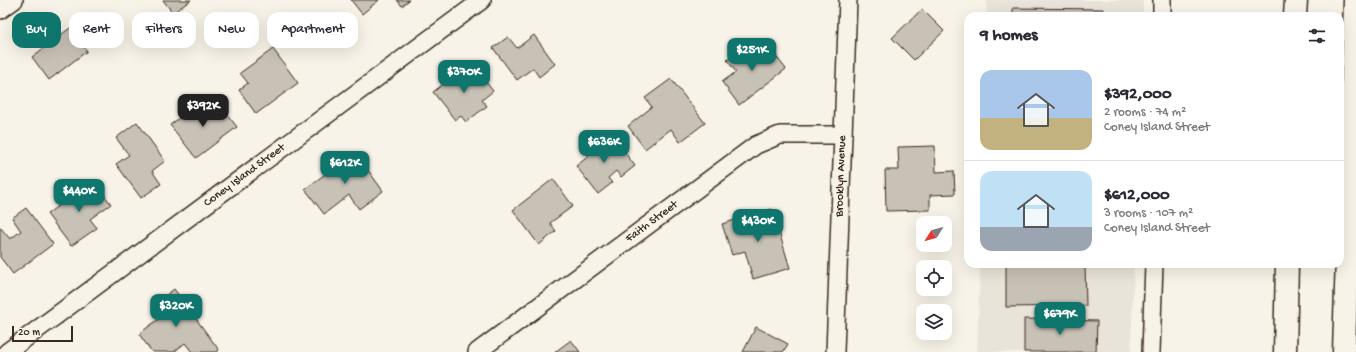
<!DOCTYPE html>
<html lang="en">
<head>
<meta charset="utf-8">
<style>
	body { margin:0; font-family:"Gochi Hand",sans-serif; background:#f7f7f7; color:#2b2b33; height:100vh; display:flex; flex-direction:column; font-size:15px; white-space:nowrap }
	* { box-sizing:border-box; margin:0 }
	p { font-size:13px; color:#7c7c81 }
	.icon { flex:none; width:22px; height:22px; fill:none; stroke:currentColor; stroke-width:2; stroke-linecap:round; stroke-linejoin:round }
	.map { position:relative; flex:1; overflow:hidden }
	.drawer { position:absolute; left:964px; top:12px; width:380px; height:256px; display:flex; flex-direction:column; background:#fff; border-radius:12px; box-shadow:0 4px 16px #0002 }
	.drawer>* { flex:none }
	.banner { position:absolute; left:12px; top:12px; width:380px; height:36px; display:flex; gap:8px }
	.needle { width:26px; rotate:233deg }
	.controls { position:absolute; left:916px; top:216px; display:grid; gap:8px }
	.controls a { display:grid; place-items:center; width:36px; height:36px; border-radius:8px; background:#fff; box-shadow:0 4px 16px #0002; font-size:20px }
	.scale { position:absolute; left:12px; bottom:10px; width:61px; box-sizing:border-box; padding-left:4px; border:2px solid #3b2a1e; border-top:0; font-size:11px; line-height:14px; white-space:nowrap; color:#3b2a1e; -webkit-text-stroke:3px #f7f3e8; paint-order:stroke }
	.price { position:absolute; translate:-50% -34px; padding:0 9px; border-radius:8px; background:#0f766e; color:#fff; font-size:13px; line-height:26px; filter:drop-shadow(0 1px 2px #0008) }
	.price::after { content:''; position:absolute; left:50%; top:24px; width:12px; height:9px; margin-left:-6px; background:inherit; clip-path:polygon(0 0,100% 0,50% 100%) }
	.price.on { background:#222; color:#fff }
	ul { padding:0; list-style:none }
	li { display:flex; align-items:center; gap:12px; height:100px; padding:0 16px }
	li+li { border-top:1px solid #e1e1e2 }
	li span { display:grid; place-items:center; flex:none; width:112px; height:80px; border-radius:12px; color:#555 }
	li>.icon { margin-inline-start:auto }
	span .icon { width:48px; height:48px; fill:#fffc; stroke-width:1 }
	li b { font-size:17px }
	h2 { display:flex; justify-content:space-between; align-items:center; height:48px; padding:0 16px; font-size:17px }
	.pill { padding:0 14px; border-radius:12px; background:#fff; box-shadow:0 4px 16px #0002; font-size:14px; line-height:36px }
	.pill.on { background:#0f766e; color:#fff }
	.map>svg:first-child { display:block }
</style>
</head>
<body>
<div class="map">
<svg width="1356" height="352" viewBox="0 0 1356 352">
	<rect width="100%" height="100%" fill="#f7f3e8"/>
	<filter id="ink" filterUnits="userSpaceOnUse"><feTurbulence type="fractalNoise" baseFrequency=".025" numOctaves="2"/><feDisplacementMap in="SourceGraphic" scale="8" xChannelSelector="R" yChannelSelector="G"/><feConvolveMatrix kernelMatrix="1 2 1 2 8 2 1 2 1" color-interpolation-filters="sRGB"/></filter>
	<g filter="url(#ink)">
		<path fill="#e9e4d9" d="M987,0H1143V16H986Z
			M980,264H1134L1131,352H977Z"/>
		<path fill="#c8c1b6" stroke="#3b2a1e" d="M163,0H191L173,13Z
			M351,0H379L362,14Z
			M397,0H409L402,6Z
			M1013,8L1103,9V16H1013Z
			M922,9L944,31L914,60L892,38Z
			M70,28L87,51L49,80L32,57Z
			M534,35L555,64L539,77L533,68L517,80L493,48L508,37L517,48Z
			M750,43L758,52L767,45L786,69L739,105L722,82L736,72L727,60Z
			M273,49L298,83L256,114L239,90L248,83L240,73Z
			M471,63L493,91L482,100L487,106L466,122L461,116L455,120L433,92Z
			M671,79L705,123L680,142L671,129L645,149L628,126L652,107L645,98Z
			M198,104L206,114L219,104L237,127L196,158L170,125Z
			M137,122L165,161L152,171L161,184L141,198L116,164L129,155L116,138Z
			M614,138L635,166L621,177L616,171L608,178L612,183L598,194L576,166L589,156L583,148L595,139L601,147Z
			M935,146L936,172L954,171L955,194L930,195V210L886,211L885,170H899L898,147Z
			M355,152L383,191L359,209L349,195L324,214L305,189Z
			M553,179L573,206L550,223L556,231L539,245L513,210Z
			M93,180L111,204L90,219L97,228L71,246L47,214Z
			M26,208L53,244L13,274L0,257V227L10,239L21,231L12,218Z
			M772,209L790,268L753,279L745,251L732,255L722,224Z
			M1006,264H1085L1086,306L1006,307Z
			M174,289L219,350L217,352H192L185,343L174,352H152L139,334L160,318L152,306Z
			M1024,319L1097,321L1096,352H1024Z
			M756,327L788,344L783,352H743Z
			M571,340L580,352H555Z"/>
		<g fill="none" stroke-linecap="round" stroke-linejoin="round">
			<g stroke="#3b2a1e" stroke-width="20">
				<g id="street">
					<path d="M0,10L14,0"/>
					<path d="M1162,16V0"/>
					<path id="s1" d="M7,352L482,0"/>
					<path id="s2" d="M477,352L756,145L780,135H843"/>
					<path id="s3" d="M835,352L848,0"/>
					<path d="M1151,352L1154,264"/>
				</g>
			</g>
			<g stroke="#3b2a1e" stroke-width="25">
				<path id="primary" d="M1295,16L1296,0
					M1285,352L1287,264
					M1344,352L1355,0"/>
			</g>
			<use href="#street" stroke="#f7f3e8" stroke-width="17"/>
			<use href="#primary" stroke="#f7f3e8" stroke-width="22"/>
		</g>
	</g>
	<g text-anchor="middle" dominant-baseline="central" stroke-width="3" stroke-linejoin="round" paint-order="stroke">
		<g font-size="12" fill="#3b2a1e" stroke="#f7f3e8">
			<text stroke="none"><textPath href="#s1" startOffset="296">Coney Island Street</textPath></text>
			<text stroke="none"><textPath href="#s3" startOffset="176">Brooklyn Avenue</textPath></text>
			<text stroke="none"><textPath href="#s2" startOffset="218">Faith Street</textPath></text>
		</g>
	</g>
</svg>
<div class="controls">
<a><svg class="needle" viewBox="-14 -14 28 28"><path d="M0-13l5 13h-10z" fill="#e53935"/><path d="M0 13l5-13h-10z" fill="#7c7c81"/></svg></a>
<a><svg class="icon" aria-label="locate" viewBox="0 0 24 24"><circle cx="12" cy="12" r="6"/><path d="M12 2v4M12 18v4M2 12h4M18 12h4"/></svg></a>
<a><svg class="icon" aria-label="layers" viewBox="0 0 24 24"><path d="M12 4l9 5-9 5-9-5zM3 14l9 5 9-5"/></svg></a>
</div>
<div class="scale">20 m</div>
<b class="price" style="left:752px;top:72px">$251K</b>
<b class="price" style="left:464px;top:94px">$370K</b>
<b class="price on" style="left:203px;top:128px">$392K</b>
<b class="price" style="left:604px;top:164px">$636K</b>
<b class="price" style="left:345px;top:185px">$612K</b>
<b class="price" style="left:79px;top:213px">$440K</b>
<b class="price" style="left:758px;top:243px">$430K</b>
<b class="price" style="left:176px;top:328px">$320K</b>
<b class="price" style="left:1060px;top:336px">$679K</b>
<div class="banner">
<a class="pill on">Buy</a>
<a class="pill">Rent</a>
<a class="pill">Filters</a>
<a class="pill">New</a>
<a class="pill">Apartment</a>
</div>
<section class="drawer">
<h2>9 homes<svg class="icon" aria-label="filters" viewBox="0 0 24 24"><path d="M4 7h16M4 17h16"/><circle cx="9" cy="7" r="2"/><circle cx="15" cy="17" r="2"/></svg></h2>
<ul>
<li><span style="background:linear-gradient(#a9c7e8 60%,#c2b280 0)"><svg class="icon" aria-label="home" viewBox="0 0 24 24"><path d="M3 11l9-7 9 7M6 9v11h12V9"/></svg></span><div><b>$392,000</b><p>2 rooms · 74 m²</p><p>Coney Island Street</p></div></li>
<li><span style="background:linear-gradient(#bfe0f5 70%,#9aa5b1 0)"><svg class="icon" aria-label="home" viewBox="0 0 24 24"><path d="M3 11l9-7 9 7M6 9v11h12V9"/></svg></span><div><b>$612,000</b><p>3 rooms · 107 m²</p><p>Coney Island Street</p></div></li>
</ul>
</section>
</div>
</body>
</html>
